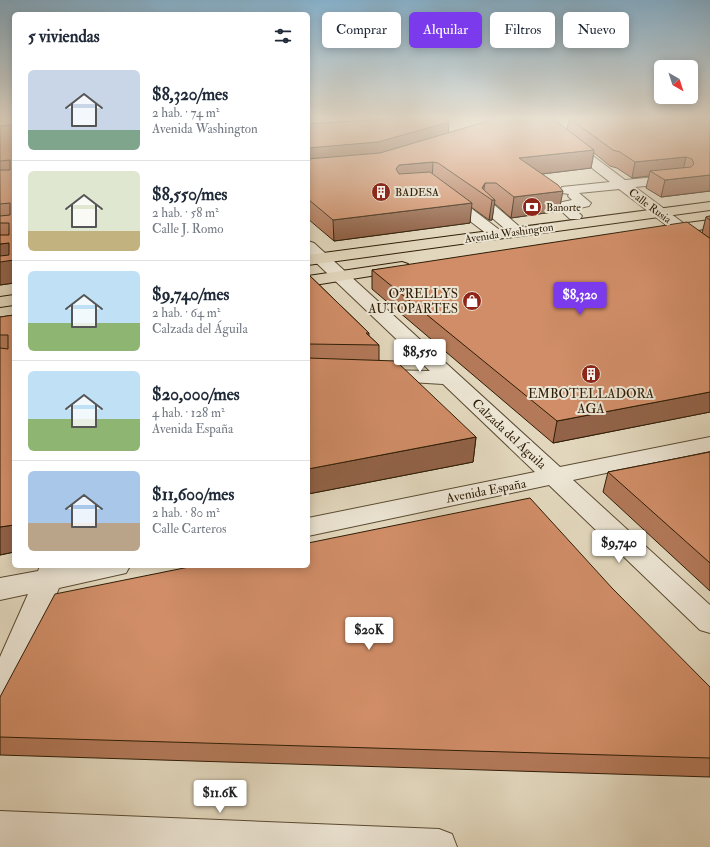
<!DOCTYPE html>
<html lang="es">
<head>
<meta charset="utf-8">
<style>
	body { margin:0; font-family:"IM FELL Double Pica",serif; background:#f6f6f7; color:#1f2937; height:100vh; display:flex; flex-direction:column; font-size:15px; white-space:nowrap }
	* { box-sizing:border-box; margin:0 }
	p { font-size:13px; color:#747a83 }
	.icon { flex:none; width:22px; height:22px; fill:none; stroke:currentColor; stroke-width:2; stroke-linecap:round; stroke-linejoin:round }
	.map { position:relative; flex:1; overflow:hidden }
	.side { position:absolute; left:12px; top:12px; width:298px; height:556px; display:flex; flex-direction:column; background:#fff; border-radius:6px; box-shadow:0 2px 10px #0003 }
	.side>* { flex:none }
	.hud { position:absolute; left:322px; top:12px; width:328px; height:36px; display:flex; gap:8px }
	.needle { width:26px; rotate:141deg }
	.controls { position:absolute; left:654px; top:60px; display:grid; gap:8px }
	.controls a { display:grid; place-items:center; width:44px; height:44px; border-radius:6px; background:#fff; box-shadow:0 2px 10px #0003; font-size:20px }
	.price { position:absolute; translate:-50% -34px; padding:0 9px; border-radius:4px; background:#fff; color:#222; font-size:13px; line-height:26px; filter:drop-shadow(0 1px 2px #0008) }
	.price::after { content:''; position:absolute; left:50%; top:24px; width:12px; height:9px; margin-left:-6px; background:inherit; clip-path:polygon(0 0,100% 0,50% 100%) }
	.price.selected { background:#7c3aed; color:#fff }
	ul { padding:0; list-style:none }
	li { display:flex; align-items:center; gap:12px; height:100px; padding:0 16px }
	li+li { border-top:1px solid #e0e1e3 }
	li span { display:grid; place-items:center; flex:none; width:112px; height:80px; border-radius:6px; color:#555 }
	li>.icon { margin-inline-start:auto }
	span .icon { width:48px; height:48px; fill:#fffc; stroke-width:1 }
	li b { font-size:17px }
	h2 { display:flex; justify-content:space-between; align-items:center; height:48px; padding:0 16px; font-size:17px }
	.pill { padding:0 14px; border-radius:6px; background:#fff; box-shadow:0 2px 10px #0003; font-size:14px; line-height:36px }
	.pill.selected { background:#7c3aed; color:#fff }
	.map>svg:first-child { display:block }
</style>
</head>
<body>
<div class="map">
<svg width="710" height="847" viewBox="0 0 710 847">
	<rect width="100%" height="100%" fill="#e2d7bd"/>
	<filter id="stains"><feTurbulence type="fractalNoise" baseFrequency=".005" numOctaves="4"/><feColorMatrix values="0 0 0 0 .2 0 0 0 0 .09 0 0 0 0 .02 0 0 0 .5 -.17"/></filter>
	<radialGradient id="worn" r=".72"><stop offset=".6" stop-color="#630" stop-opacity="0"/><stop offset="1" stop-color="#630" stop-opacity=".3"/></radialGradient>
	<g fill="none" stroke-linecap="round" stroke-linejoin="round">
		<g stroke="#5b4c33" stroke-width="2">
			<path id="minor" d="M569,140L573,141L625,180L677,175L682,176L684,179L682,182L677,183L635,187L710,243V256L704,254L619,189L579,193L591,203L589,206L575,209L582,216L580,219H570L556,206L558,203L572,200L568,196L569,194L562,193L560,190L562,187L610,182L565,147L563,144Z
				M446,192L451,193L501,231L504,234L501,237H491L441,199L439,196L441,193Z
				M488,203L493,204L521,228L524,231L521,234H511L483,210L481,207L483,204Z
				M308,241L314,243L560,467L710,437V451L573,480L710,605V633L700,630L549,485L308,536V518L535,472L443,384L376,380L373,376L376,372L383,370L430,371L308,255Z
				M40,566H130L126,573L59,588L11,702L0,706V657L28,594L0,600V578L38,571Z
				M0,811L439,829L452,834L457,847H0Z"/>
		</g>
		<g stroke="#2e1d05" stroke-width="2">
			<path id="major" d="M710,202V210L308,265V255Z
				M710,220V228L664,236L659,234L656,231L659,228L664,226Z
				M402,262L408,264L410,267L408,270L308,286V276Z
				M14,295V305L0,307V297Z"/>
		</g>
		<use href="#minor" fill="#ece5d4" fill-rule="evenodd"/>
		<use href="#major" fill="#e2d7bd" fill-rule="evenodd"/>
		<path stroke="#2e1d05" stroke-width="1.5" stroke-dasharray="4 4" stroke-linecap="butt" d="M308,120L342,118"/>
	</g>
	<path fill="#b37959" stroke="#2e1d05" d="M569,118H710V191L661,197L646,188L649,176L632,178L617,168L610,166L594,153L591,168L542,174L559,211L511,218L494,203L492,220H489L471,207L470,223L334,241L308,219V124L448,133L510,121L567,130Z
		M14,125V283L0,285V126Z
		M710,216V412L553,443L372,289V270L702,233L706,217Z
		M308,274L369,333V336L379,345V360L476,437L473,462L308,494Z
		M14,315V552L0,555V317Z
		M710,452V591L603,492L608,472Z
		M710,687V777L0,755V697Z"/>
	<path fill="#926348" stroke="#2e1d05" d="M449,122L448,139L378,161L308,166V148Z
		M594,150L591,168L517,177L519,158Z
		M686,157L682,174L650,171L649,176L632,178L635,162Z
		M433,162L432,181L399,185L396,169L399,165Z
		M710,175V191L661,197L665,180Z
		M485,183L483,194L482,188Z
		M563,191L559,211L511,218L514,197Z
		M492,200H495L492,220H489Z
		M472,203L470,223L334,241L333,220Z
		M9,243L14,260V283L0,285V244Z
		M710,392V412L553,443L557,421Z
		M476,437L473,462L308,494V469Z
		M14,525V552L0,555V527Z"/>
	<path fill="#d08d67" stroke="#2e1d05" d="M406,118H445L449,122L378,142L308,148V124Z
		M491,118H498L510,121L522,118H552L594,150L519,158L558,185L563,191L514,197L496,183H485L482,188L495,200H492L438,163L433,162L399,165L396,169L399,174L430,172L472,203L333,220L308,199V159L380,153L488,121Z
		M569,118H710V175L665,180L650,171L691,167L694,164L692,159L686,157L635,162L620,152L613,150Z
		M14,125V260L0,262V256L9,255V243L0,244V235H9V223H0V216L10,215V203L0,204V170H10V160L0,161V126Z
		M710,216V220L706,217Z
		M687,222L708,237L710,238V392L557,421L372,270Z
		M308,274L369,333H366L379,345L308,344Z
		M14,315V525L0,527V348L8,349V335H0V317Z
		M308,358L396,361L476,437L308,469Z
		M710,452V563L608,472Z
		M530,498L612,588L710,687V758L0,737V697L55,594L194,566H308V543Z"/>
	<linearGradient id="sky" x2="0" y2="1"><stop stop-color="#87b6d4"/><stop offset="0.5" stop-color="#f2ede1"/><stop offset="1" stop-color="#f2ede1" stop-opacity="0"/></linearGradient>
	<rect width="710" height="236" fill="url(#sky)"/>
	<defs>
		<g id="building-disc" transform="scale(1)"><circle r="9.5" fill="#8f2418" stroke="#ece5d4"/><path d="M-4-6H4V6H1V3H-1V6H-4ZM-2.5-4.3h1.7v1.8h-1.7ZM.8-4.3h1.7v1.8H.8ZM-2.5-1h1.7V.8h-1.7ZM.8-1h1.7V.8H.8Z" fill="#fff"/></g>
		<g id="bank-disc" transform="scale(1)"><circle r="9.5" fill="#8f2418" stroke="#ece5d4"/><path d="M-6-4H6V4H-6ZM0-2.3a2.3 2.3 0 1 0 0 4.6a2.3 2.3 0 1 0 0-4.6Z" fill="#fff"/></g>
		<g id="shop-disc" transform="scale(1)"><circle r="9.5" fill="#8f2418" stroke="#ece5d4"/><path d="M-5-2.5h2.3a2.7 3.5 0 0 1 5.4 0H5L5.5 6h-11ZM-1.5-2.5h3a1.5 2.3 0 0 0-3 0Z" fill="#fff"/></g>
	</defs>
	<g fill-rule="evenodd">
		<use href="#building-disc" x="381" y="192"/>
		<use href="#bank-disc" x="532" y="207"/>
		<use href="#shop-disc" x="472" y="301"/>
		<use href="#building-disc" x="591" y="374"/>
	</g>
	<g text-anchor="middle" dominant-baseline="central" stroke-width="4" stroke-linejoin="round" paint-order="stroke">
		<g font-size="11" fill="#2e1d05" stroke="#ece5d4" text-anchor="start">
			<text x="395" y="192">BADESA</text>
			<text x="546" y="207">Banorte</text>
		</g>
		<g font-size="11" fill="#2e1d05" stroke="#ece5d4">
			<text transform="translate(650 206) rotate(37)">Calle Rusia</text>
			<text transform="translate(509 233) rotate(-8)">Avenida Washington</text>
		</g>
		<g font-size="13" fill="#2e1d05" stroke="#ece5d4" text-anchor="end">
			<text x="458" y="294">O"RELLYS<tspan x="458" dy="15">AUTOPARTES</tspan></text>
			<text x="591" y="394" text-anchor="middle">EMBOTELLADORA<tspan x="591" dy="15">AGA</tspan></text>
		</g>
		<g font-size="13" fill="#2e1d05" stroke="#ece5d4">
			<text transform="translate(509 434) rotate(43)">Calzada del Águila</text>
			<text transform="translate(486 491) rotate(-11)">Avenida España</text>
		</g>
	</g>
	<rect width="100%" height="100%" filter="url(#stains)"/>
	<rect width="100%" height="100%" fill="url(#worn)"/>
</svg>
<div class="controls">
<a><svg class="needle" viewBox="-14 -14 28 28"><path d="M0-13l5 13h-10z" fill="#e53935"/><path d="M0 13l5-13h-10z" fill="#747a83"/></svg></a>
</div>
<b class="price selected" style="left:580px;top:316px">$8,320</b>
<b class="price" style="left:420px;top:373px">$8,550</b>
<b class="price" style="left:619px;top:564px">$9,740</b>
<b class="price" style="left:369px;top:651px">$20K</b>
<b class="price" style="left:220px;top:814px">$11.6K</b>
<div class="hud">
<a class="pill">Comprar</a>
<a class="pill selected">Alquilar</a>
<a class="pill">Filtros</a>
<a class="pill">Nuevo</a>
</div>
<section class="side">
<h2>5 viviendas<svg class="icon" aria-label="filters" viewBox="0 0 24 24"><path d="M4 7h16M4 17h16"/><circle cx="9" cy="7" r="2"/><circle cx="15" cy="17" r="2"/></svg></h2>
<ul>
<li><span style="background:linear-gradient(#c9d6e8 75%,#7fa58c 0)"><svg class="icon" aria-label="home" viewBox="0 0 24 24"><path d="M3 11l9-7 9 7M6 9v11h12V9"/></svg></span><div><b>$8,320/mes</b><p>2 hab. · 74 m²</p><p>Avenida Washington</p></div></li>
<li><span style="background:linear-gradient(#dfe7d0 75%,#c2b280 0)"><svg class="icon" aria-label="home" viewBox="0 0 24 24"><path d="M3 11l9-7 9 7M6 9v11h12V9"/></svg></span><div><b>$8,550/mes</b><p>2 hab. · 58 m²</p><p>Calle J. Romo</p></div></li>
<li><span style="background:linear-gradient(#bfe0f5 65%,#8fb573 0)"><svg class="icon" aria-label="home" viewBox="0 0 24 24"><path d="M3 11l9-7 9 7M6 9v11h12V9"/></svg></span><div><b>$9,740/mes</b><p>2 hab. · 64 m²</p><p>Calzada del Águila</p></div></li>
<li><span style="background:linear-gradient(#bfe0f5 60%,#8fb573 0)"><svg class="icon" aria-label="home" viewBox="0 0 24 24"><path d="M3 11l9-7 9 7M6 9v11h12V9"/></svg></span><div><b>$20,000/mes</b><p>4 hab. · 128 m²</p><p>Avenida España</p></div></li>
<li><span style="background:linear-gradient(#a9c7e8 65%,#b9a48a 0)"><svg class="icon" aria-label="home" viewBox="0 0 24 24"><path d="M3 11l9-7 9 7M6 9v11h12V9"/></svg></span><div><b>$11,600/mes</b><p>2 hab. · 80 m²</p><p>Calle Carteros</p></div></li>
</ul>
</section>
</div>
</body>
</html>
